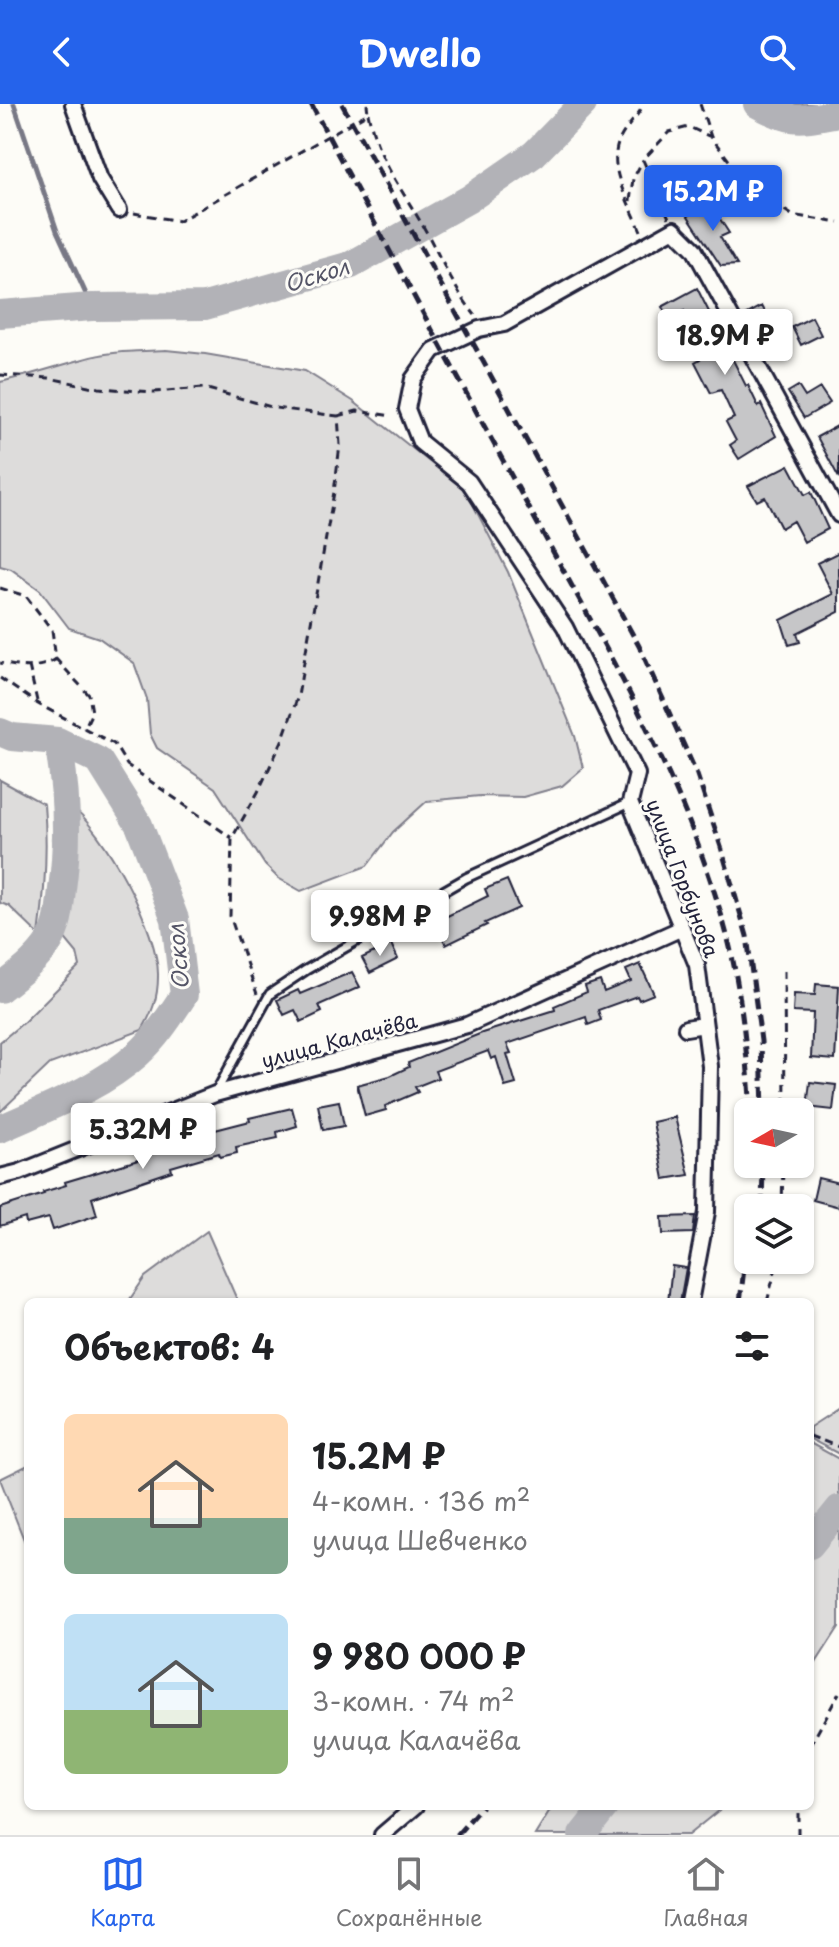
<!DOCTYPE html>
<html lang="ru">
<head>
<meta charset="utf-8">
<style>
	body { margin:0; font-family:"Playpen Sans",sans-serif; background:#f6f6f6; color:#202124; height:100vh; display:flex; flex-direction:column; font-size:30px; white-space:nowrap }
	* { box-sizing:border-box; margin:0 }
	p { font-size:26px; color:#757577 }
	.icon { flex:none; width:44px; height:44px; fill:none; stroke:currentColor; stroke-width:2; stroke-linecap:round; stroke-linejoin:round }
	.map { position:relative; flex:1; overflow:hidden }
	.details { position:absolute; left:24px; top:1194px; width:790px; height:512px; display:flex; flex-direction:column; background:#fff; border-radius:12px; box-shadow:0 2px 6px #0004 }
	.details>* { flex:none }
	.needle { width:52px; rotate:261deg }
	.tools { position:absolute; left:734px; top:994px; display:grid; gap:16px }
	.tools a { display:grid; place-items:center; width:80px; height:80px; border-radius:12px; background:#fff; box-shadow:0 2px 6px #0004; font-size:40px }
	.price { position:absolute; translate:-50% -68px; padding:0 18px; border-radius:8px; background:#fff; color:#222; font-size:26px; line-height:52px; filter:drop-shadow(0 2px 4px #0008) }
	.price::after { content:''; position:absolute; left:50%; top:48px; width:24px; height:18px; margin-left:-12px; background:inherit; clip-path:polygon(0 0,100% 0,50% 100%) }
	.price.current { background:#2563eb; color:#fff }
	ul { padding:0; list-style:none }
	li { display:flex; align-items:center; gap:24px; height:200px; padding:0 40px }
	li span { display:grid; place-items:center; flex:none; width:224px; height:160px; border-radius:12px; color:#555 }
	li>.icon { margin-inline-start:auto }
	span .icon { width:96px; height:96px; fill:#fffc; stroke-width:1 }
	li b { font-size:34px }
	h2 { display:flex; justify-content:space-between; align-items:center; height:96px; padding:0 40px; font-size:34px }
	header { display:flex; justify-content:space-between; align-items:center; height:104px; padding:0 40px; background:#2563eb; color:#fff; font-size:36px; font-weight:700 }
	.menu { display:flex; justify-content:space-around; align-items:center; height:112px; border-top:2px solid #e0e0e0; background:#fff; font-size:22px; color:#757577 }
	.menu a { display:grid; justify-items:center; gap:4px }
	.menu .current { color:#2563eb }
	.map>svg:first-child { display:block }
</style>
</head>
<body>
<header><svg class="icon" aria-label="back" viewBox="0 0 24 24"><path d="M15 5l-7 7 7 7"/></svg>Dwello<svg class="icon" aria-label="search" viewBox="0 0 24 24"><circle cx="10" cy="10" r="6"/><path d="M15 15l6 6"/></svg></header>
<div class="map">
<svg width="839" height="1731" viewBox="0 0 839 1731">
	<rect width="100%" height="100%" fill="#fdfcf7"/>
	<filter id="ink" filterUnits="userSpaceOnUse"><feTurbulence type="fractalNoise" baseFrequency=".0125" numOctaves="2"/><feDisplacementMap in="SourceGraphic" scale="16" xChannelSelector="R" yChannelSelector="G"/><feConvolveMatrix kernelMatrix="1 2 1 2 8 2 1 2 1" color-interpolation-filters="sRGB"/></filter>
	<g filter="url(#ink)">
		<path fill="#dddcdb" stroke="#807f8b" stroke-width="2" d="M762,0H839V6L795,14Z
			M166,246L205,250L305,267L353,297L466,387L508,468L575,632L583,664L562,682L523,693L480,692L427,697L393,728L367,762L301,787L278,774L265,761L215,684L157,644L150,630L147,595L134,559L99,534L69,524L40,486L11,465L0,462V278C31,271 60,261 91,253C115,247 141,247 166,246Z
			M0,676L44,700C48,745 45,787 39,831L9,802L0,799Z
			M68,700C104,725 160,829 158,873C158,894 152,909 142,926L50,960L0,1008V938L25,917L80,862L77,849L62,831C69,786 71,745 68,700Z
			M207,1127L238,1198H128L145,1173Z
			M839,1304V1350L810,1335V1323Z
			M810,1339L839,1355V1523L810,1568Z
			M28,1361V1446L0,1375Z
			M553,1702H724L688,1731H535Z"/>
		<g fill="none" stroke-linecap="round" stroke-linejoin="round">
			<path stroke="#787885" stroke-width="5" d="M14,0L57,127L92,203"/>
			<path stroke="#b2b2b7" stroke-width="28" d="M757,0C793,20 800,16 839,9
				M0,210L92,203L205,202L351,161L469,95L534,50L583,0
				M0,628L12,633L58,637L99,657L139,721L175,815L184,891C170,912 157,933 138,950C99,985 46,1004 0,1025
				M0,885C17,871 37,857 49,838C59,822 60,803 62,785C69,734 67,688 58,637
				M810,1441L839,1405
				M582,1731L605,1702"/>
		</g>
		<path fill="#c6c6c8" stroke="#22223b" stroke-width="2" d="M709,98L729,129L720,133L737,161L721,162L688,112Z
			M697,184L746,282L748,281L758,302L761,300L776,332L739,355L730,341L736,337L726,318L734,314L721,286L711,289L695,258L707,251L691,211L686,213L684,207L669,215L662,203Z
			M762,202L772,221L754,230L744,212Z
			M812,213L821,231L801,241L792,223Z
			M798,282L805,293L820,284L830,299L804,314L788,288Z
			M839,321V374L817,333Z
			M789,361L805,391L811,388L828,425L804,438L793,417L781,424L765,393L757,397L748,382Z
			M839,448V508L797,529L800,538L789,541L781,516L833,490L817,459Z
			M507,776L519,804L485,819L487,821L446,841L435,818L488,792L485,785Z
			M391,840L398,855L370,869L362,854Z
			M640,860L654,890L639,896L637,892L598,906L601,916L588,921L586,913L507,940L511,949L507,950L516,980L505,983L496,953L491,955L488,947L435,967L438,974L415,983L418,988L385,1002L386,1006L365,1012L357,981L390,972L409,963L408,959L482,929L555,906L554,902L587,888L585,882L600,877L604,888L631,877L626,866Z
			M352,868L360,883L319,901L322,908L301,918L295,906L284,911L277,896L298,886L300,890Z
			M816,880L839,882L835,956L811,954L813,909L793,908L794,890L815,891Z
			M810,978L836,981L833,1006L807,1003Z
			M339,997L344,1022L323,1026L318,1001Z
			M292,1004L297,1022L277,1028L278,1034L236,1043L237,1049L220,1053L219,1049L171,1063L172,1067L92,1094L97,1111L53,1126L49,1114L26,1120L25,1114L0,1122V1104L44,1090L43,1088L66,1081L65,1078L148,1053L145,1044L250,1017L249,1014Z
			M675,1013L689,1071L664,1075L653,1018Z
			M818,1074L839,1079V1103L813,1096Z
			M695,1112L693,1129L663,1130L662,1113Z
			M672,1162L686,1164L680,1198H668Z"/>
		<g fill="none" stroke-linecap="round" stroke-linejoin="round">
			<g stroke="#22223b" stroke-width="13">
				<path id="service" d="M216,988L270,890L306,866L466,774L629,699"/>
			</g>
			<g stroke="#22223b" stroke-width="20">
				<path id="minor" d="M73,0L100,75L119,106
					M686,924L704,921
					M0,1073L20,1068L215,990L467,921L682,824
					M690,1198L707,1108L710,962L697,861L630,699L637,670L565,523L469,378L420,338L407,305L413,275L434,246L479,225L504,220L674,125L694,145L839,411
					M382,1731L416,1702"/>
			</g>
			<path stroke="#22223b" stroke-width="3" stroke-dasharray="8 6" stroke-linecap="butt" d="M700,0L711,33
				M368,9C380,62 403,85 428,131C443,159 455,186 475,211
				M630,97L633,75L643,56
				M134,109L179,117L368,9L367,0
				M669,114L643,56L669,28L689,23L711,33L751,85L792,111L839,119
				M641,127C630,100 607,65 619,37C625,23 637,14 644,0
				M0,271L49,274L99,284L154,288L204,284L275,304L338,312L340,341L334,388L298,592L282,637L258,688L232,734L230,812L257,890
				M338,312L357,307L393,312
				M0,484L26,492L52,526L56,555C41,566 18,563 0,559
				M56,555L89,591L92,608L84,625
				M29,562L37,597
				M0,574L38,600L114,640L127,661L232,734
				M784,867L785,1008
				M782,1104L783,1060
				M767,1198L778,1156
				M810,1332L839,1343
				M810,1642L839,1589
				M798,1731V1702"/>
			<use href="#service" stroke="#fdfcf7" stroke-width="7"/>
			<use href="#minor" stroke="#fdfcf7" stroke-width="14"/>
			<path stroke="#22223b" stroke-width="5" stroke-dasharray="12 6" stroke-linecap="butt" d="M311,0C381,131 451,262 523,393C600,535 687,677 728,835C742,891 747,950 751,1008
				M342,0L639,542L696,668L721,743L747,832L761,937L763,1008
				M762,1104L763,1060
				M740,1198L748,1131
				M457,1731L482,1702"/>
		</g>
	</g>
	<g text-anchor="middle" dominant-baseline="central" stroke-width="6" stroke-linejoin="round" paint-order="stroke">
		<g font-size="20" fill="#22223b" stroke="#fdfcf7">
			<text transform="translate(683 774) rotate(69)">улица Горбунова</text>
			<text transform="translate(339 936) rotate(-15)">улица Калачёва</text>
		</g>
		<g font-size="22" font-style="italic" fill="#545466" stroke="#fdfcf7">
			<text transform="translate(316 170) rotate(-17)">Оскол</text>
			<text transform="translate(177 853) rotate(-95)">Оскол</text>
		</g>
	</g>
</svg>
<div class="tools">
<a><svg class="needle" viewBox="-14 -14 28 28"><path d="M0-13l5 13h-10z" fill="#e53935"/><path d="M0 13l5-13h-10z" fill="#757577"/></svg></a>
<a><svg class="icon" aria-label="layers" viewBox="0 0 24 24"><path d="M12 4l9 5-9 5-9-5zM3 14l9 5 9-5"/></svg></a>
</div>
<b class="price current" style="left:713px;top:129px">15.2M ₽</b>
<b class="price" style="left:725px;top:273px">18.9M ₽</b>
<b class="price" style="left:380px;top:854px">9.98M ₽</b>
<b class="price" style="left:143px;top:1067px">5.32M ₽</b>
<section class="details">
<h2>Объектов: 4<svg class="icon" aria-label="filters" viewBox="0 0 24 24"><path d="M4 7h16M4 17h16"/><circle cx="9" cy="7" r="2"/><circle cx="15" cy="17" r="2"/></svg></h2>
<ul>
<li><span style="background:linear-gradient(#ffd9b3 65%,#7fa58c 0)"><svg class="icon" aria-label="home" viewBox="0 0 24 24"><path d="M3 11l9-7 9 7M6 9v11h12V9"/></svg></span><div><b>15.2M ₽</b><p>4-комн. · 136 m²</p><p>улица Шевченко</p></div></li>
<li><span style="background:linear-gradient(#bfe0f5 60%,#8fb573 0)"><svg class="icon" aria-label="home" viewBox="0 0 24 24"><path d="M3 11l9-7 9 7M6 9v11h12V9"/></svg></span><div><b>9 980 000 ₽</b><p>3-комн. · 74 m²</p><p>улица Калачёва</p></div></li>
</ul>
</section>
</div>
<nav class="menu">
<a class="current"><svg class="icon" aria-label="map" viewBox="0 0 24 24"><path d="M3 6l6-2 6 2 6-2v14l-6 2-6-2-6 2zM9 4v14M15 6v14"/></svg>Карта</a>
<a><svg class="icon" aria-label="saved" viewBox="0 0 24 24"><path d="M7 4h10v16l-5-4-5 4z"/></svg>Сохранённые</a>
<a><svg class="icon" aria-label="home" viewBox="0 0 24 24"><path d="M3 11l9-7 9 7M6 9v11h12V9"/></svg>Главная</a>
</nav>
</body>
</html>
